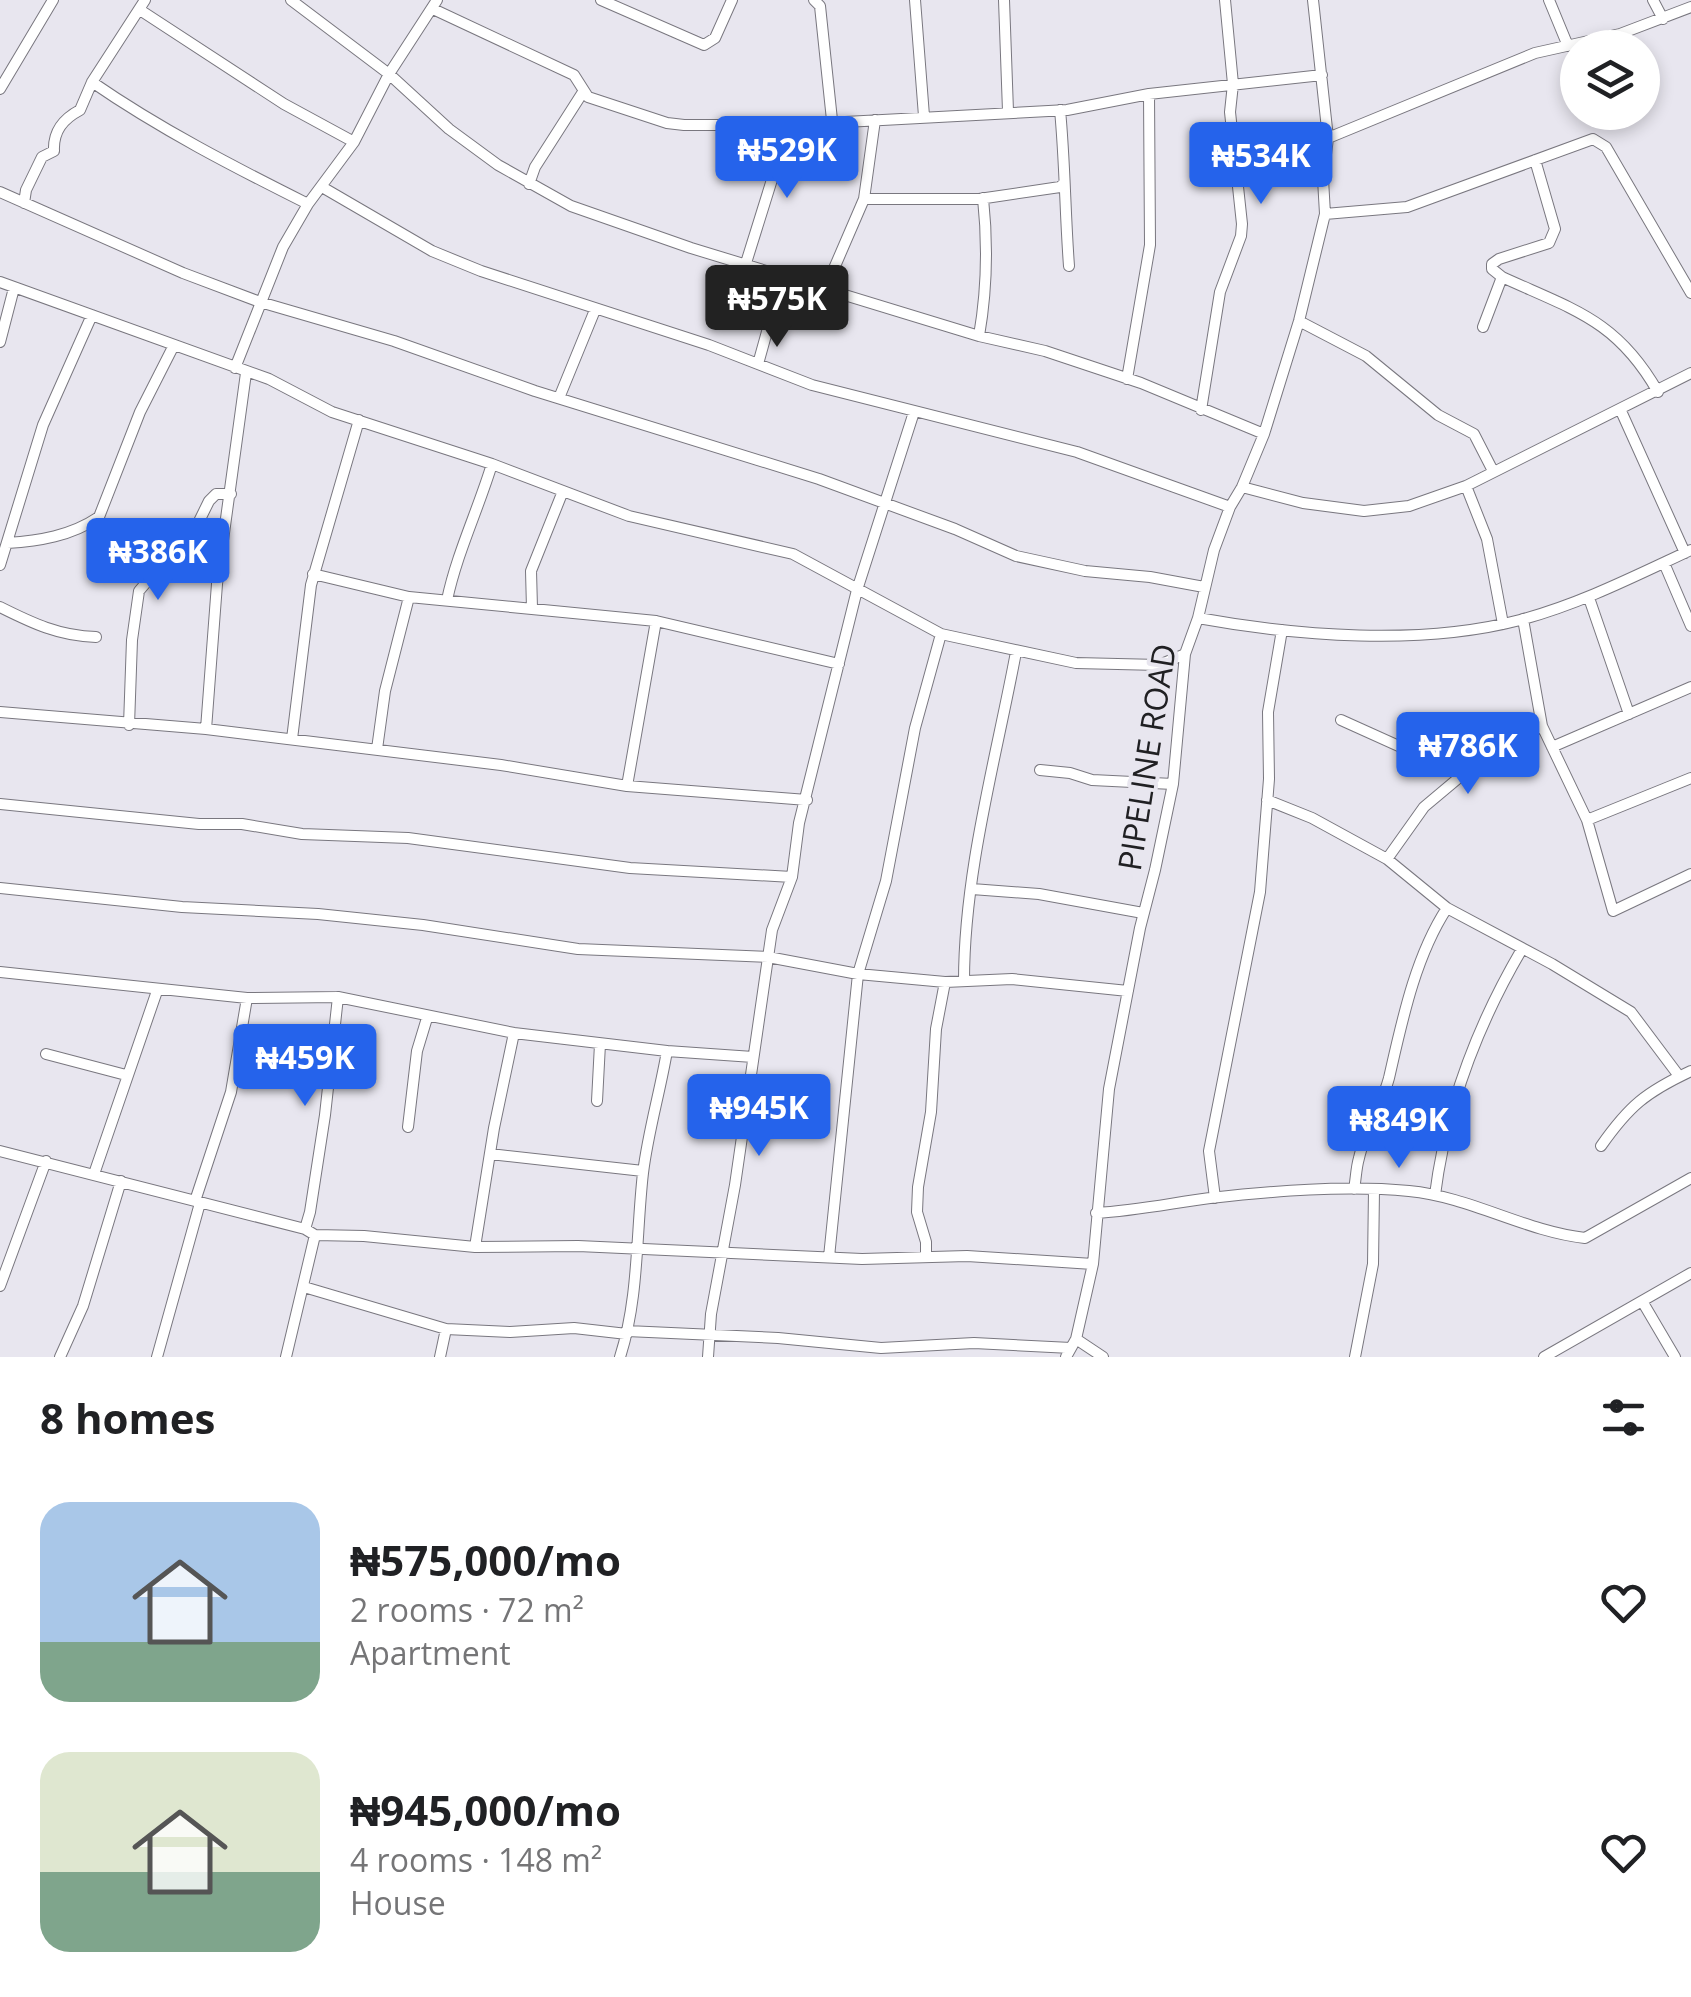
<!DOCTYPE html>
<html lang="en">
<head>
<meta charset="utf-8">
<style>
	body { margin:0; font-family:"Open Sans",sans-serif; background:#f2f2f2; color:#202124; height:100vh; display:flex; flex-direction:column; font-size:38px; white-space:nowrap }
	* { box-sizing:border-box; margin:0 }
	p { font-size:32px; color:#757577 }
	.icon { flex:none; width:55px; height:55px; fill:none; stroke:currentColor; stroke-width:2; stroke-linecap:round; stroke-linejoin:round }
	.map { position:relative; height:1357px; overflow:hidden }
	.details { display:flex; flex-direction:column; background:#fff; flex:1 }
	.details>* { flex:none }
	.buttons { position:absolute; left:1560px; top:30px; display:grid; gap:20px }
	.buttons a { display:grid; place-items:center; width:100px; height:100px; border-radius:50%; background:#fff; box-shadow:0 5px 15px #0003; font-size:50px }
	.price { position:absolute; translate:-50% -85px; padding:0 22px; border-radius:10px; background:#2563eb; color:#fff; font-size:32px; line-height:65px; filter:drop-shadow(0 2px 5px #0008) }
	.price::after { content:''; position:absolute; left:50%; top:60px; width:30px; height:22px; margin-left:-15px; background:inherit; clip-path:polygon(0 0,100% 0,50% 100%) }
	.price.selected { background:#222; color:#fff }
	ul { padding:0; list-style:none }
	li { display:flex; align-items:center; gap:30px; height:250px; padding:0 40px }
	li span { display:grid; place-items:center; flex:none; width:280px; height:200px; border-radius:30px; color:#555 }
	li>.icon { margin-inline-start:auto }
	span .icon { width:120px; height:120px; fill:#fffc; stroke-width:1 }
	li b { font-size:42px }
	h2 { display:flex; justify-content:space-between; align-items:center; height:120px; padding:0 40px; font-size:42px }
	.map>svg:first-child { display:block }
</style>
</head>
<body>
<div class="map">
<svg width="1691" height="1357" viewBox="0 0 1691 1357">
	<rect width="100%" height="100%" fill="#e8e6ef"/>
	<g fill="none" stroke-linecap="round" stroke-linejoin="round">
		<g stroke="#79777f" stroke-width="12">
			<path id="minor" d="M291,0L389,74L449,129L498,165L571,206L691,248L979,336L1045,351L1141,383L1264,434
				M601,0L704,45L715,38L732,0
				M814,0L820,6L832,120
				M915,0L924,116
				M1004,0L1008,111
				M1549,0L1568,46
				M1653,0L1663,19
				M433,9L574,75L588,97L667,123L684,125H789L1067,110L1149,94L1322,75
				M140,10L284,104L354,142
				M92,82C160,129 234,167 308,204
				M0,89L53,0
				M1060,110C1065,162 1065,213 1069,266
				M1328,138L1535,53L1620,34L1691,7
				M1535,160L1555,229L1549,243L1499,259L1492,264V269L1502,277C1574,310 1617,320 1658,392
				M529,184L535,167L583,92
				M322,187L432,251L481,271L709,345L812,385L1077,452L1230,507
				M0,192L183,273L260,302L394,341L535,391L819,479L955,529L1016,556L1085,571L1150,577L1204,587
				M864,199H979L1060,187L1063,184
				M24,203L26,190L42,157L54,151C53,131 63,119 80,110L92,82L145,0
				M1325,214L1407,207L1593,139L1606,147L1691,293
				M746,263L789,125
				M0,282L269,379L332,412L492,464L629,516L793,554L941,634L1076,663L1159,665L1185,654
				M826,287L864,199L875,120
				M1299,321L1366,356L1438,415L1474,434L1493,471
				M1483,327L1502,277
				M979,336C987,290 988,245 983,198
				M0,342L14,288
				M758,364L783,274
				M235,368L283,247L308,204L354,142L389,74L437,0
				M1127,379L1150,245L1149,94
				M559,398L595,310
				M1201,410L1220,292L1241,236L1242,224L1230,112L1233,84L1225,0
				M1621,411L1685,553
				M1466,486L1487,539L1503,624
				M1242,487L1303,503L1364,511L1409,506L1466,486L1691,373
				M7,543C39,541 71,536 99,517L140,412L173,347
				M1664,563L1691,626
				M0,565L43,425L92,315
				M313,574L409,597L656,621L839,664
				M1589,598L1629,714
				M447,600C457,553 478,510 492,464
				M0,607C32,623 59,636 96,637
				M532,608L531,571L563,491
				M1198,618C1297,636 1421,646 1520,620C1580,604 1635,576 1691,550
				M1523,619L1542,726L1587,820L1613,911L1691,874
				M0,712L206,729L501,765L627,786L807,800
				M1341,720L1463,775
				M129,725L132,640L139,591L155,572L181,558L209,501L216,494H231
				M206,729L217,584L246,373
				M292,739L311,585L359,420
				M1552,747L1691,687
				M377,749L385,691L409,597
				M1040,770L1070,773L1092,780L1173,784
				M627,786L656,621
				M1267,800L1312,818L1387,859L1447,908L1552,964L1631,1012L1679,1076
				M0,804L199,824H242L302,834L408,838L630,868L792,877
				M1587,820L1691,778
				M1387,859L1424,807L1486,755L1542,726
				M0,888L182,907L318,914L423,925L578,949L768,957L858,974L945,982L1012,979L1128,991
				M972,889L1039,894L1143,913
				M0,972L247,998L338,997L514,1033L667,1051L753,1057
				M964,981C964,872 996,759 1016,652
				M46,1054L126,1075
				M597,1101L600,1044
				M408,1127L417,1051L427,1018
				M1601,1146C1629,1106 1646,1092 1691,1071
				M0,1151L305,1229L315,1235L364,1236L475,1247L578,1246L862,1259L967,1256L1093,1264
				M490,1154L643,1171
				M94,1174L157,991
				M1354,1189C1356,1179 1356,1168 1359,1158C1365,1130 1382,1105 1389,1078C1402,1021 1415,957 1447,908
				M1435,1195C1446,1108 1478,1024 1522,949
				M1215,1198L1209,1151L1260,892L1269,779L1268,712L1282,630
				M195,1201L231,1092L247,998
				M1096,1213C1135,1211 1172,1203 1210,1198C1274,1191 1344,1185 1409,1191C1471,1197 1524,1231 1585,1238L1691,1178
				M305,1229L310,1212L325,1115L338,997
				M475,1247L494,1128L514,1033
				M829,1257L858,974L886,881L915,728L941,634
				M926,1257V1242L917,1212L918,1187L931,1112L936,1029L945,982
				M0,1286L46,1161
				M304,1287L446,1329L510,1332L574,1328L627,1334
				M1642,1301L1675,1357
				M627,1331L778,1338L881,1348L974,1343L1071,1348
				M1076,1339L1103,1357
				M60,1357L83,1306L121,1181
				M157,1357L200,1203
				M286,1357L315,1235
				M440,1357L446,1329
				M620,1357C639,1298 636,1234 643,1173C648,1132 660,1092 667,1051
				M708,1357L711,1314L735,1185L772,930L792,877L799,823L857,590L914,412
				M1066,1357L1076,1339L1093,1264L1109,1089L1140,928L1155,870L1173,784L1185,654L1198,618L1214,550L1230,507L1242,487L1264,434L1299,321L1325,214L1323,179L1328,138L1313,0
				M1355,1357L1373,1264L1374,1190
				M1544,1357L1691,1273"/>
		</g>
		<use href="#minor" stroke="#fff" stroke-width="10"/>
	</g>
	<g text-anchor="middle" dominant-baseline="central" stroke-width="8" stroke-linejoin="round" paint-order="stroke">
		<g font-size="32" fill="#202023" stroke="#e8e6ef">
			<text transform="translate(1146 757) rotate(-81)">PIPELINE ROAD</text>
		</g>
	</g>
</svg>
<div class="buttons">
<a><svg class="icon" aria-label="layers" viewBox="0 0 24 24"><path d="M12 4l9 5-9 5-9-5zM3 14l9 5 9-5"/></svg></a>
</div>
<b class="price" style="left:787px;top:201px">₦529K</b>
<b class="price" style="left:1261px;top:207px">₦534K</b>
<b class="price selected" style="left:777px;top:350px">₦575K</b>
<b class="price" style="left:158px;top:603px">₦386K</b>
<b class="price" style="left:1468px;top:797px">₦786K</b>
<b class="price" style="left:305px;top:1109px">₦459K</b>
<b class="price" style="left:759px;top:1159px">₦945K</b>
<b class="price" style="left:1399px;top:1171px">₦849K</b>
</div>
<section class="details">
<h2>8 homes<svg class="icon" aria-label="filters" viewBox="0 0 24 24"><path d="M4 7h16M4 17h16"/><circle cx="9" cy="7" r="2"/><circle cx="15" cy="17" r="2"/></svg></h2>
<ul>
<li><span style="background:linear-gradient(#a9c7e8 70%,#7fa58c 0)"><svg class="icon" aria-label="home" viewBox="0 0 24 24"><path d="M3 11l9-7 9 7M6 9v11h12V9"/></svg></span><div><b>₦575,000/mo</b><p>2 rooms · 72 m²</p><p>Apartment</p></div><svg class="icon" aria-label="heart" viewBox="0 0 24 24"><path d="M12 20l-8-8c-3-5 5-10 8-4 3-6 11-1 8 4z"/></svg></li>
<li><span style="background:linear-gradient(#dfe7d0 60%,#7fa58c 0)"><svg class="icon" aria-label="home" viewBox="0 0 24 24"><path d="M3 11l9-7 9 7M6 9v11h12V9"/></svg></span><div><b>₦945,000/mo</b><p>4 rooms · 148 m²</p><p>House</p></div><svg class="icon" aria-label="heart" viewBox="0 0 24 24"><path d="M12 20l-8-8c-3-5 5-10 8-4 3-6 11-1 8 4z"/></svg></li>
</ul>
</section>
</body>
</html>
